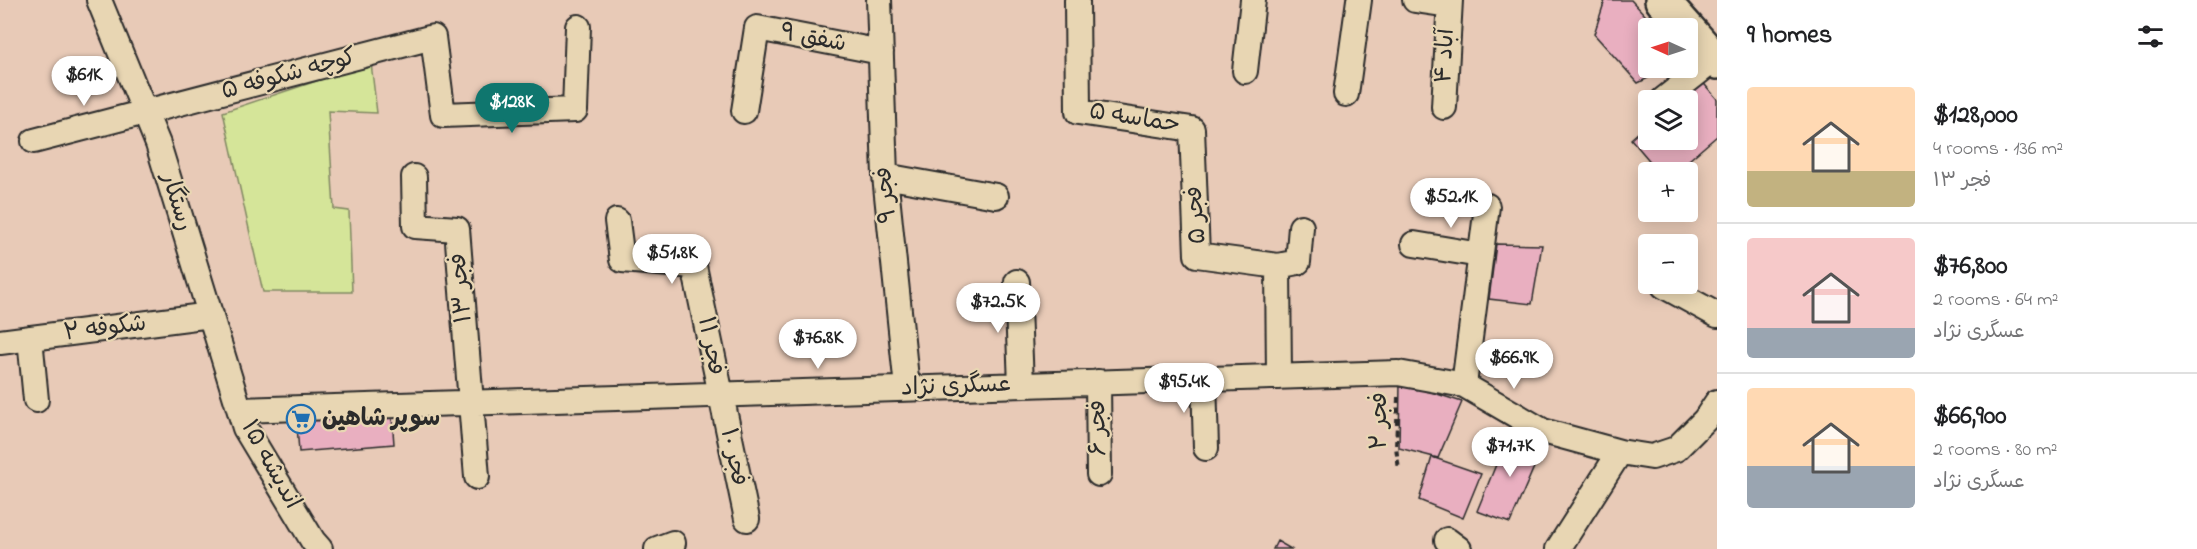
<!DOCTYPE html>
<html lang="en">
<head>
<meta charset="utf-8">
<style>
	body { margin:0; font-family:"Indie Flower","Playpen Sans Arabic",sans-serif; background:#f2f2f2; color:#202124; height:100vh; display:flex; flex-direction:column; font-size:22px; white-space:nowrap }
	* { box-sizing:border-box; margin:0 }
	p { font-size:20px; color:#757577 }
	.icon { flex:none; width:33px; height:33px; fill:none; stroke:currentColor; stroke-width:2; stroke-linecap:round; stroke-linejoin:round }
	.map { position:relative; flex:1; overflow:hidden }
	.details { display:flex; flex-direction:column; background:#fff; width:480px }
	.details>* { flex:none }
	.needle { width:39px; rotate:273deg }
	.fabs { position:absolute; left:1638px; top:18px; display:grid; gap:12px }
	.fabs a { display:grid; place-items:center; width:60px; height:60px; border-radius:6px; background:#fff; box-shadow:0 3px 15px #0003; font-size:30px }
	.price { position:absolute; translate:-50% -51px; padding:0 14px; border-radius:21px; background:#fff; color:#222; font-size:20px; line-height:39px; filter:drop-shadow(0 2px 3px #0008) }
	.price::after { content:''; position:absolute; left:50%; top:36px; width:18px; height:14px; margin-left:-9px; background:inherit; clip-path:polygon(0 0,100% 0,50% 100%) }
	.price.active { background:#0f766e; color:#fff }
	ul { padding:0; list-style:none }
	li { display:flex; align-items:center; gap:18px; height:150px; padding:0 30px }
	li+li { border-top:2px solid #e0e0e0 }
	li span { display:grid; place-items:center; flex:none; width:168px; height:120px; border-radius:6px; color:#555 }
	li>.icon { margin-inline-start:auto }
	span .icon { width:72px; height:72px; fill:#fffc; stroke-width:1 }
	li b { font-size:26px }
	h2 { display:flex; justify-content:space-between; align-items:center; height:72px; padding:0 30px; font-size:26px }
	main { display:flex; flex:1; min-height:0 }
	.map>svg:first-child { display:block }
</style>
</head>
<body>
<main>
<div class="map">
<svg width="1717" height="549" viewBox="0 0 1717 549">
	<rect width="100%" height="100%" fill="#e8cab7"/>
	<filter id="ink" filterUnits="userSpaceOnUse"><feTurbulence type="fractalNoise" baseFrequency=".0167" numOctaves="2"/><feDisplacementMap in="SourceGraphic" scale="12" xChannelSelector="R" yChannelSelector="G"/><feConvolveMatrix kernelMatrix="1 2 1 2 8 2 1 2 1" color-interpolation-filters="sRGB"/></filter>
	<g filter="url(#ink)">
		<path fill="#d5e599" stroke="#808862" stroke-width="1.5" d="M371,63L377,113L328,111L334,209L349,211L352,292H263L223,112Z"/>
		<path fill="#e9afc0" stroke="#2b2b2b" stroke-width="1.5" d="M1605,0H1631L1657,28H1648V68H1668L1638,83L1594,34Z
			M1700,79L1717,99V136L1675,172H1659L1631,139L1648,124V140H1688V100H1676Z
			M1496,244L1542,245L1532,304L1489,299Z
			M1400,382L1462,402L1438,458L1399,448Z
			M391,405L394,444L299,452L296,412Z
			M1509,433L1544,444L1510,523L1477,511Z
			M1432,457L1481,474L1463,518L1419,500Z
			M1277,541L1291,549H1273Z"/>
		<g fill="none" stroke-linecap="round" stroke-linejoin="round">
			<g stroke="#2b2b2b" stroke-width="28">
				<path id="minor" d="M99,0L158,144L245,428L313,541L320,549
					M879,0L885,176L907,388
					M1077,0L1078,112L1192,129L1197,255L1278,266L1279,377
					M1415,0L1449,5
					M1245,71L1253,0
					M1346,94L1359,0
					M1663,100L1715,59
					M1444,107L1450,0
					M744,111L757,28L881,52
					M34,141L433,37L443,115L575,110L578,27
					M885,176L996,196
					M414,177L415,226L457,229L477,477
					M617,221L622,260L694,266L747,519
					M1414,244L1480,255
					M1278,266L1298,262L1301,227
					M1017,282L1021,385
					M1664,286L1717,315
					M30,338L36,400
					M0,342L211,315
					M1204,379L1206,448
					M1098,382L1099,474
					M1464,385L1487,206
					M240,410L1398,373L1464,385L1543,431L1620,452L1652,457L1676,449L1705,420L1717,402
					M1447,540L1459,549
					M657,549L673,543
					M1558,549L1620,452"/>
			</g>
			<g stroke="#2b2b2b" stroke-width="38">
				<path id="secondary" d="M1662,0L1687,28
					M1688,29L1717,62"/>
			</g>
			<path stroke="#2b2b2b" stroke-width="4" stroke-dasharray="6 4.5" stroke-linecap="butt" d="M1398,397L1396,447L1399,470"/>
			<use href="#minor" stroke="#e8d6b3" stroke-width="24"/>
			<use href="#secondary" stroke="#e8d6b3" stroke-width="33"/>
		</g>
	</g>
	<defs>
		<g id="supermarket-ring" transform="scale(1.5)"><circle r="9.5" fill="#e8d6b3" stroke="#1f6fb2" stroke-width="1.5"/><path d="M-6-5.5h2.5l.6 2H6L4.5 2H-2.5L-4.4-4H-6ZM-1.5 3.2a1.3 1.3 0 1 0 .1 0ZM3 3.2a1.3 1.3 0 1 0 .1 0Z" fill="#1f6fb2"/></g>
	</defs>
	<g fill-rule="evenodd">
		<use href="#supermarket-ring" x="301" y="419"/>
	</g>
	<g text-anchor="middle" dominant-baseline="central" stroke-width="4.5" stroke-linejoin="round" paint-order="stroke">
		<g font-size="24" fill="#2b2b2b" stroke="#e8d6b3">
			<text transform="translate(813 39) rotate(11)">شفق ۹</text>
			<text transform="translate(1446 56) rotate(-87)">آباد ۴</text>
			<text transform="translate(289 75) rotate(-15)">کوچه شکوفه ۵</text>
			<text transform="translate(1134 119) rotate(9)">حماسه ۵</text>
			<text transform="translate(887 195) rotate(-95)">فجر ۹</text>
			<text transform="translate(176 202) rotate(73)">رستگار</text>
			<text transform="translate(1197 215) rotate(-94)">فجر ۵</text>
			<text transform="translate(462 288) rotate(-95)">فجر ۱۳</text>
			<text transform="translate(105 329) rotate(-7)">شکوفه ۲</text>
			<text transform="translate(710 346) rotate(79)">فجر ۱۱</text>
			<text transform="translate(956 387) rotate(-2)">عسگری نژاد</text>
			<text transform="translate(1380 421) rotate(-90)">فجر ۲</text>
			<text transform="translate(1099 428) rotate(-91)">فجر ۶</text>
			<text transform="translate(733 457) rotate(78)">فجر ۱۰</text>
			<text transform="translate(270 465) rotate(61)">اندیشه ۱۵</text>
		</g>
		<g font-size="24" font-weight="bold" fill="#2b2b2b" stroke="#e8d6b3" text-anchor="start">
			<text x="322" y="419">سوپر شاهین</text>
		</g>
	</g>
</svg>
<div class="fabs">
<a><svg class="needle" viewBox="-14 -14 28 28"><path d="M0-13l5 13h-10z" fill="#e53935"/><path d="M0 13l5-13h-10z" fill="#757577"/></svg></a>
<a><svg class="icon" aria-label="layers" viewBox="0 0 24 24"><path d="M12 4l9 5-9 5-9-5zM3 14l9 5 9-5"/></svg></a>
<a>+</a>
<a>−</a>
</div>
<b class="price" style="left:84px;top:107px">$61K</b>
<b class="price active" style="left:512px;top:134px">$128K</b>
<b class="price" style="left:1451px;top:229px">$52.1K</b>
<b class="price" style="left:672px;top:285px">$51.8K</b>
<b class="price" style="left:998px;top:334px">$72.5K</b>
<b class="price" style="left:818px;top:370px">$76.8K</b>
<b class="price" style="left:1514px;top:390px">$66.9K</b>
<b class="price" style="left:1184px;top:414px">$95.4K</b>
<b class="price" style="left:1510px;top:478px">$71.7K</b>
</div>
<section class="details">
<h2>9 homes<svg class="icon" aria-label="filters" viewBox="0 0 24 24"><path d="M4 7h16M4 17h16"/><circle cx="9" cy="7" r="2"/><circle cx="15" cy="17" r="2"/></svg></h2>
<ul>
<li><span style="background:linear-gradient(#ffd9b3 70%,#c2b280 0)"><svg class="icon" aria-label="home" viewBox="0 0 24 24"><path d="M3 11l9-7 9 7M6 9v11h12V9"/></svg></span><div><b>$128,000</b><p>4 rooms · 136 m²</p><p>فجر ۱۳</p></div></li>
<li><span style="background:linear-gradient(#f6c9c9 75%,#9aa5b1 0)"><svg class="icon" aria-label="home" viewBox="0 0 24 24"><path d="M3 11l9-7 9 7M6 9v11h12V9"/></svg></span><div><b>$76,800</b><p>2 rooms · 64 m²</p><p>عسگری نژاد</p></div></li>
<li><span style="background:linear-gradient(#ffd9b3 65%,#9aa5b1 0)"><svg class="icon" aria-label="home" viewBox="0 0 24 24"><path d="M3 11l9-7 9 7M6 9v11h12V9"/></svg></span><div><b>$66,900</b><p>2 rooms · 80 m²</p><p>عسگری نژاد</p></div></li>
</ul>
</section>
</main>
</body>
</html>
